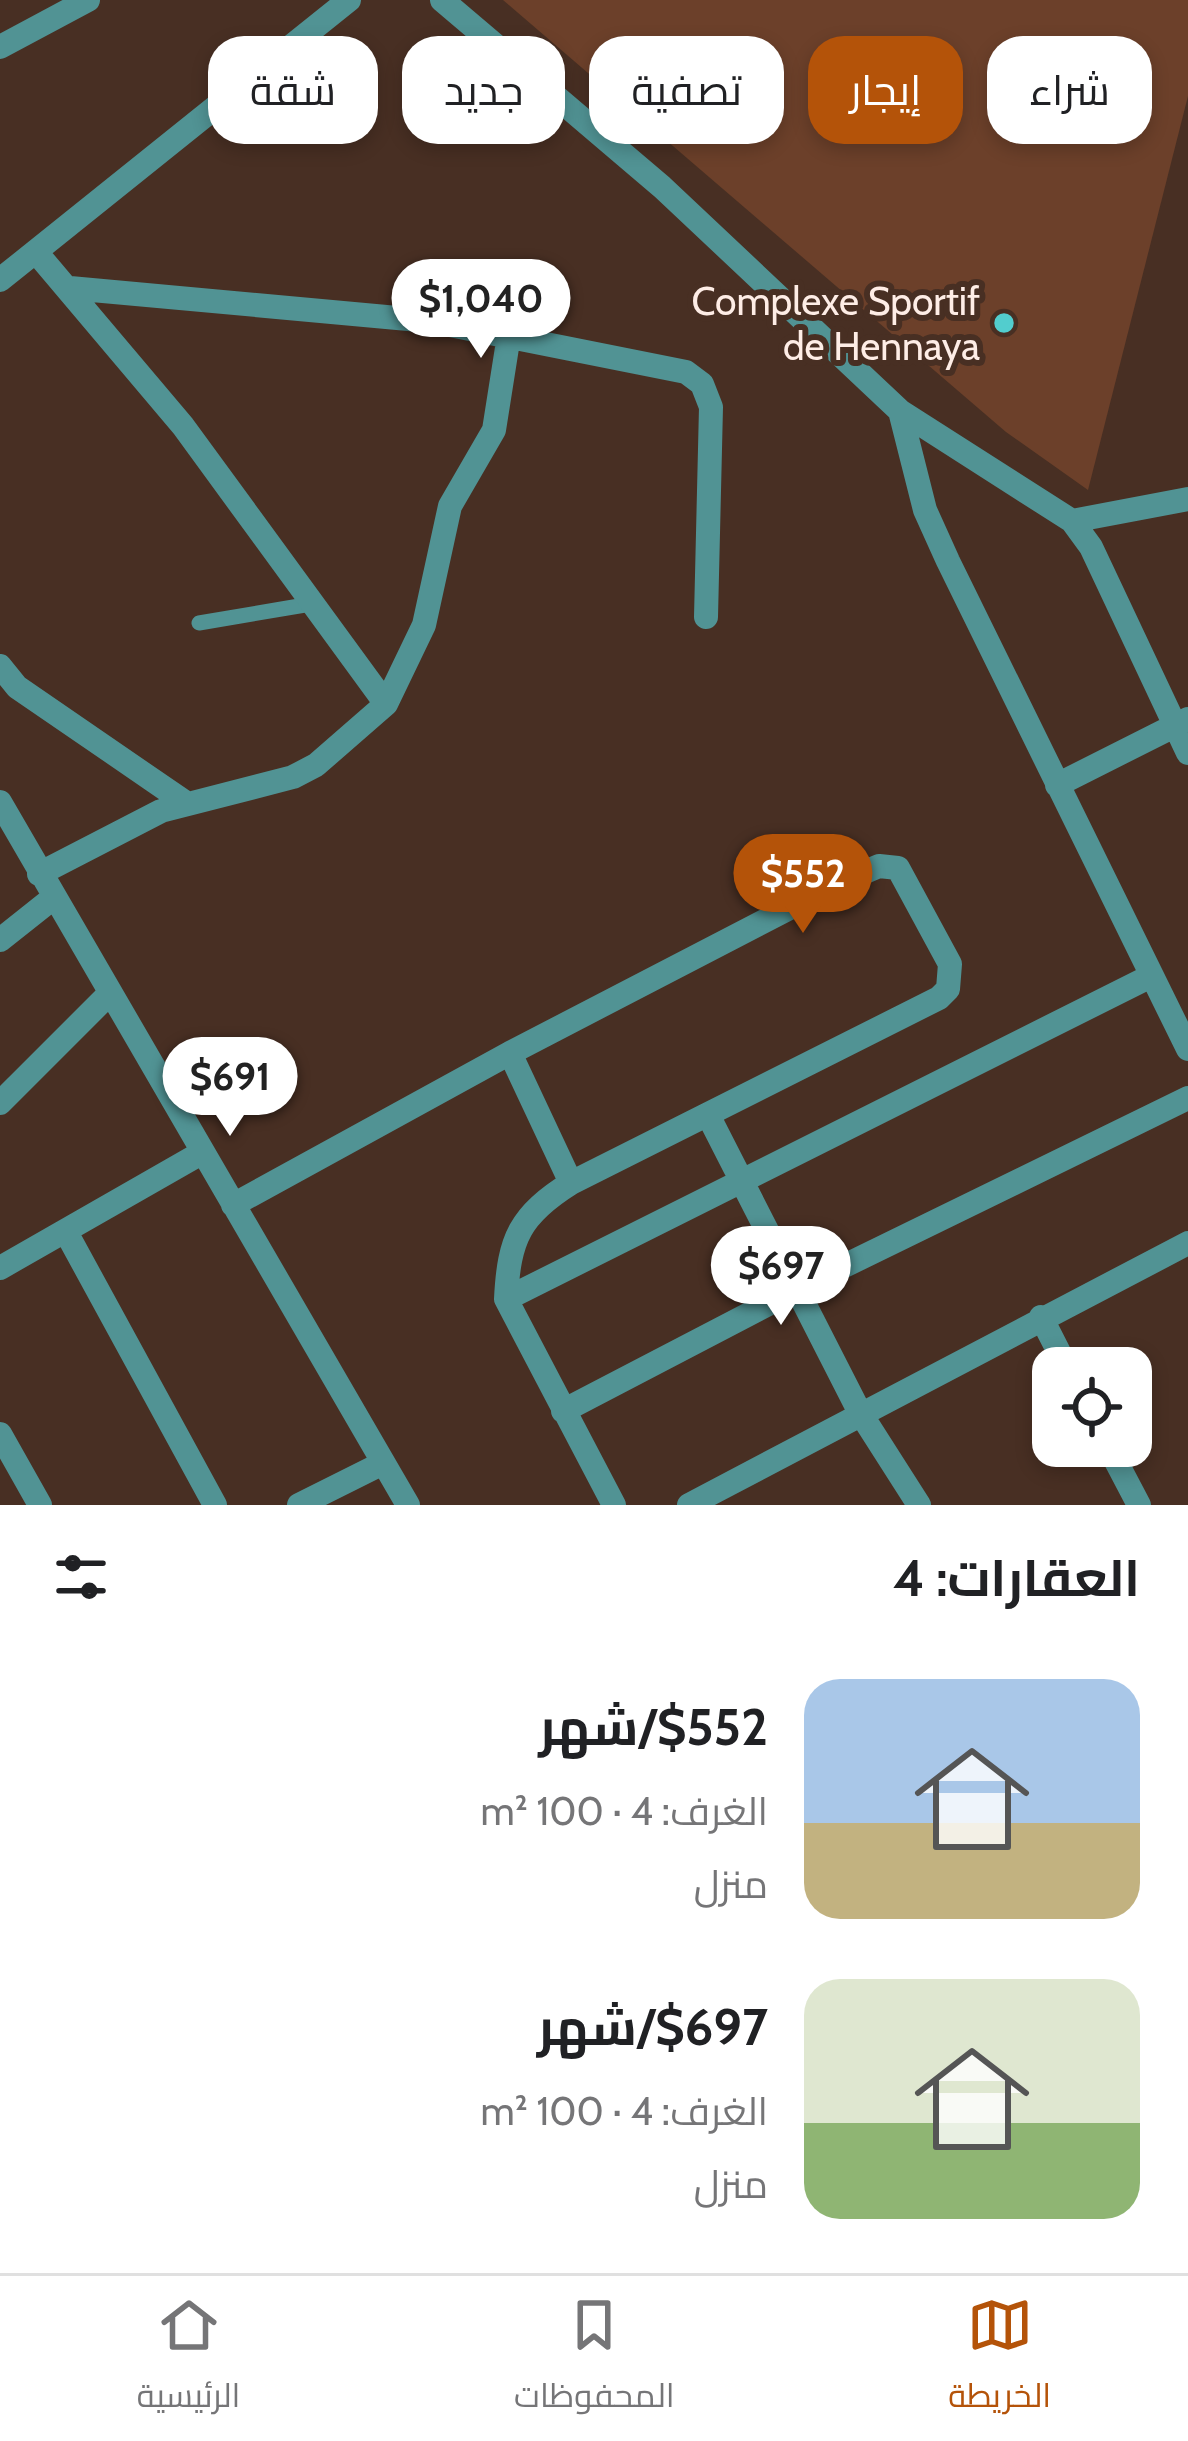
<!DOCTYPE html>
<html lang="ar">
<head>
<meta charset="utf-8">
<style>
	body { margin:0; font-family:Cabin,Cairo,sans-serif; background:#f6f6f6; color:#202124; direction:rtl; height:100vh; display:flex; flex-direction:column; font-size:45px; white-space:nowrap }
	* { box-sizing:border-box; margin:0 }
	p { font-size:39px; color:#757577 }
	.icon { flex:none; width:66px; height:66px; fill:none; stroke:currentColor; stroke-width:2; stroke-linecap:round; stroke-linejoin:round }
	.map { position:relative; height:1505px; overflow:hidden; direction:ltr }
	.details { display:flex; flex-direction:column; background:#fff; flex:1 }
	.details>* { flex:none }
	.guide { position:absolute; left:36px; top:36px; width:1116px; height:108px; direction:rtl; display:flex; gap:24px }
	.fabs { position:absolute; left:1032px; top:1347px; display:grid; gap:24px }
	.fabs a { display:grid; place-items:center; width:120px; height:120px; border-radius:24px; background:#fff; box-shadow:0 6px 18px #0003; font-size:60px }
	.price { position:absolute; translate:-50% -102px; padding:0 27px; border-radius:42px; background:#fff; color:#222; font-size:39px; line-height:78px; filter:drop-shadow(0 3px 6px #0008) }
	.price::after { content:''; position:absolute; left:50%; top:72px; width:36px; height:27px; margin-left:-18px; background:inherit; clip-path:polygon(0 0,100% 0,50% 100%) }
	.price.active { background:#b45309; color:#fff }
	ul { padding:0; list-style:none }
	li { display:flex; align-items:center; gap:36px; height:300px; padding:0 48px }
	li span { display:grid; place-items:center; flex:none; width:336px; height:240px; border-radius:36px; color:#555 }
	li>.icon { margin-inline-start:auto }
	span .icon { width:144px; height:144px; fill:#fffc; stroke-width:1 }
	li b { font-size:51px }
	h2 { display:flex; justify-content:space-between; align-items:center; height:144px; padding:0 48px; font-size:51px }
	.chip { padding:0 42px; border-radius:36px; background:#fff; box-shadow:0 6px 18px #0003; font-size:42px; line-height:108px }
	.chip.active { background:#b45309; color:#fff }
	.dock { display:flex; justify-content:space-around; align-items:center; height:168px; border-top:3px solid #e0e0e0; background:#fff; font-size:33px; color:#757577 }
	.dock a { display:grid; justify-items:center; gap:6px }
	.dock .active { color:#b45309 }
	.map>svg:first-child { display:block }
</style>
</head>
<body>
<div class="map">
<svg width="1188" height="1505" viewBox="0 0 1188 1505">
	<rect width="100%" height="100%" fill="#482f23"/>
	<path fill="#6c402a" d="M503,0H1188V96L1088,490L1006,432Z"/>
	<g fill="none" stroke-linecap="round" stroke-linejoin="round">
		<path stroke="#519394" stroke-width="15" d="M199,623L317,603"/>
		<path stroke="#519394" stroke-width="24" d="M442,0L662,187L900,411L1072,521L1091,547L1188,753
			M0,47L88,0
			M36,252L183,426L386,704
			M0,280L349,0
			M70,288L430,321L686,372L702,384L711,407L706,617
			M900,411L925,510L948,561L1188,1049
			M1072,521L1188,499
			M0,666L17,687L186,803
			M1057,785L1188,719
			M0,802L408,1505
			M39,874L161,811L293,777L316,765L386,704L424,625L450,506L494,430L509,335
			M0,940L53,898
			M510,1053L571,1183
			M0,1103L110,993
			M708,1115L859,1411L919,1505
			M233,1205L510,1053L830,887L879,866L898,868L950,964L948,989L939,998L571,1183C520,1215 509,1238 506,1299L614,1505
			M66,1232L215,1505
			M0,1268L203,1152
			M506,1299L1151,976
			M1041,1317L1067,1368
			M563,1411L795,1290L1188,1098
			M0,1434L40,1505
			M1108,1446L1139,1505
			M299,1505L383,1463
			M689,1505L1188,1243"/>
	</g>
	<circle fill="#52cdce" stroke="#482f23" stroke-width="4.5" cx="1004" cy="323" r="12"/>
	<g text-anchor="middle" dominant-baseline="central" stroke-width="12" stroke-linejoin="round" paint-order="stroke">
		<g font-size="39" fill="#feede6" stroke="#482f23" text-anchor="end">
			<text x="980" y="301">Complexe Sportif<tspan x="980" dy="45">de Hennaya</tspan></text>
		</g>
	</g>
</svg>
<div class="fabs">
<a><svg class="icon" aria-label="locate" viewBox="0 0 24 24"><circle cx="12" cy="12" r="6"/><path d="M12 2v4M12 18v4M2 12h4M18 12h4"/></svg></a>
</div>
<b class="price" style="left:481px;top:361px">$1,040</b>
<b class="price active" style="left:803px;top:936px">$552</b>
<b class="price" style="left:230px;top:1139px">$691</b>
<b class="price" style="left:781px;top:1328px">$697</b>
<div class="guide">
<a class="chip">شراء</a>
<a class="chip active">إيجار</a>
<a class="chip">تصفية</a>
<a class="chip">جديد</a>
<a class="chip">شقة</a>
</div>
</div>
<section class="details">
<h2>العقارات: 4<svg class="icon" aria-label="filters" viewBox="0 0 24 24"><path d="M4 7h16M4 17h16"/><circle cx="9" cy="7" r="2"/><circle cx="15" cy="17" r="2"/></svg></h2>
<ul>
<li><span style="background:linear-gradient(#a9c7e8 60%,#c2b280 0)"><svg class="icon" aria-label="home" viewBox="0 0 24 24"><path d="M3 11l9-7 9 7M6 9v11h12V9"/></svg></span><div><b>$552/شهر</b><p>الغرف: 4 · 100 m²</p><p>منزل</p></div></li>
<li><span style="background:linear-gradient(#dfe7d0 60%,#8fb573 0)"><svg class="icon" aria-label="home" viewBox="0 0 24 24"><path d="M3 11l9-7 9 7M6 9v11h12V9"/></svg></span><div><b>$697/شهر</b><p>الغرف: 4 · 100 m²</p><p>منزل</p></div></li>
</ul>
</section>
<nav class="dock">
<a class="active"><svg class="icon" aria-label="map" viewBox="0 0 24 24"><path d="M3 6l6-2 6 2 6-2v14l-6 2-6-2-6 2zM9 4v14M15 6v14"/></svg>الخريطة</a>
<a><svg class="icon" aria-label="saved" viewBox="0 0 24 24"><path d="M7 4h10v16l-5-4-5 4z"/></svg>المحفوظات</a>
<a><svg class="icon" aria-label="home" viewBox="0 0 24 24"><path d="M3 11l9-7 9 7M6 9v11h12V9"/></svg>الرئيسية</a>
</nav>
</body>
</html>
